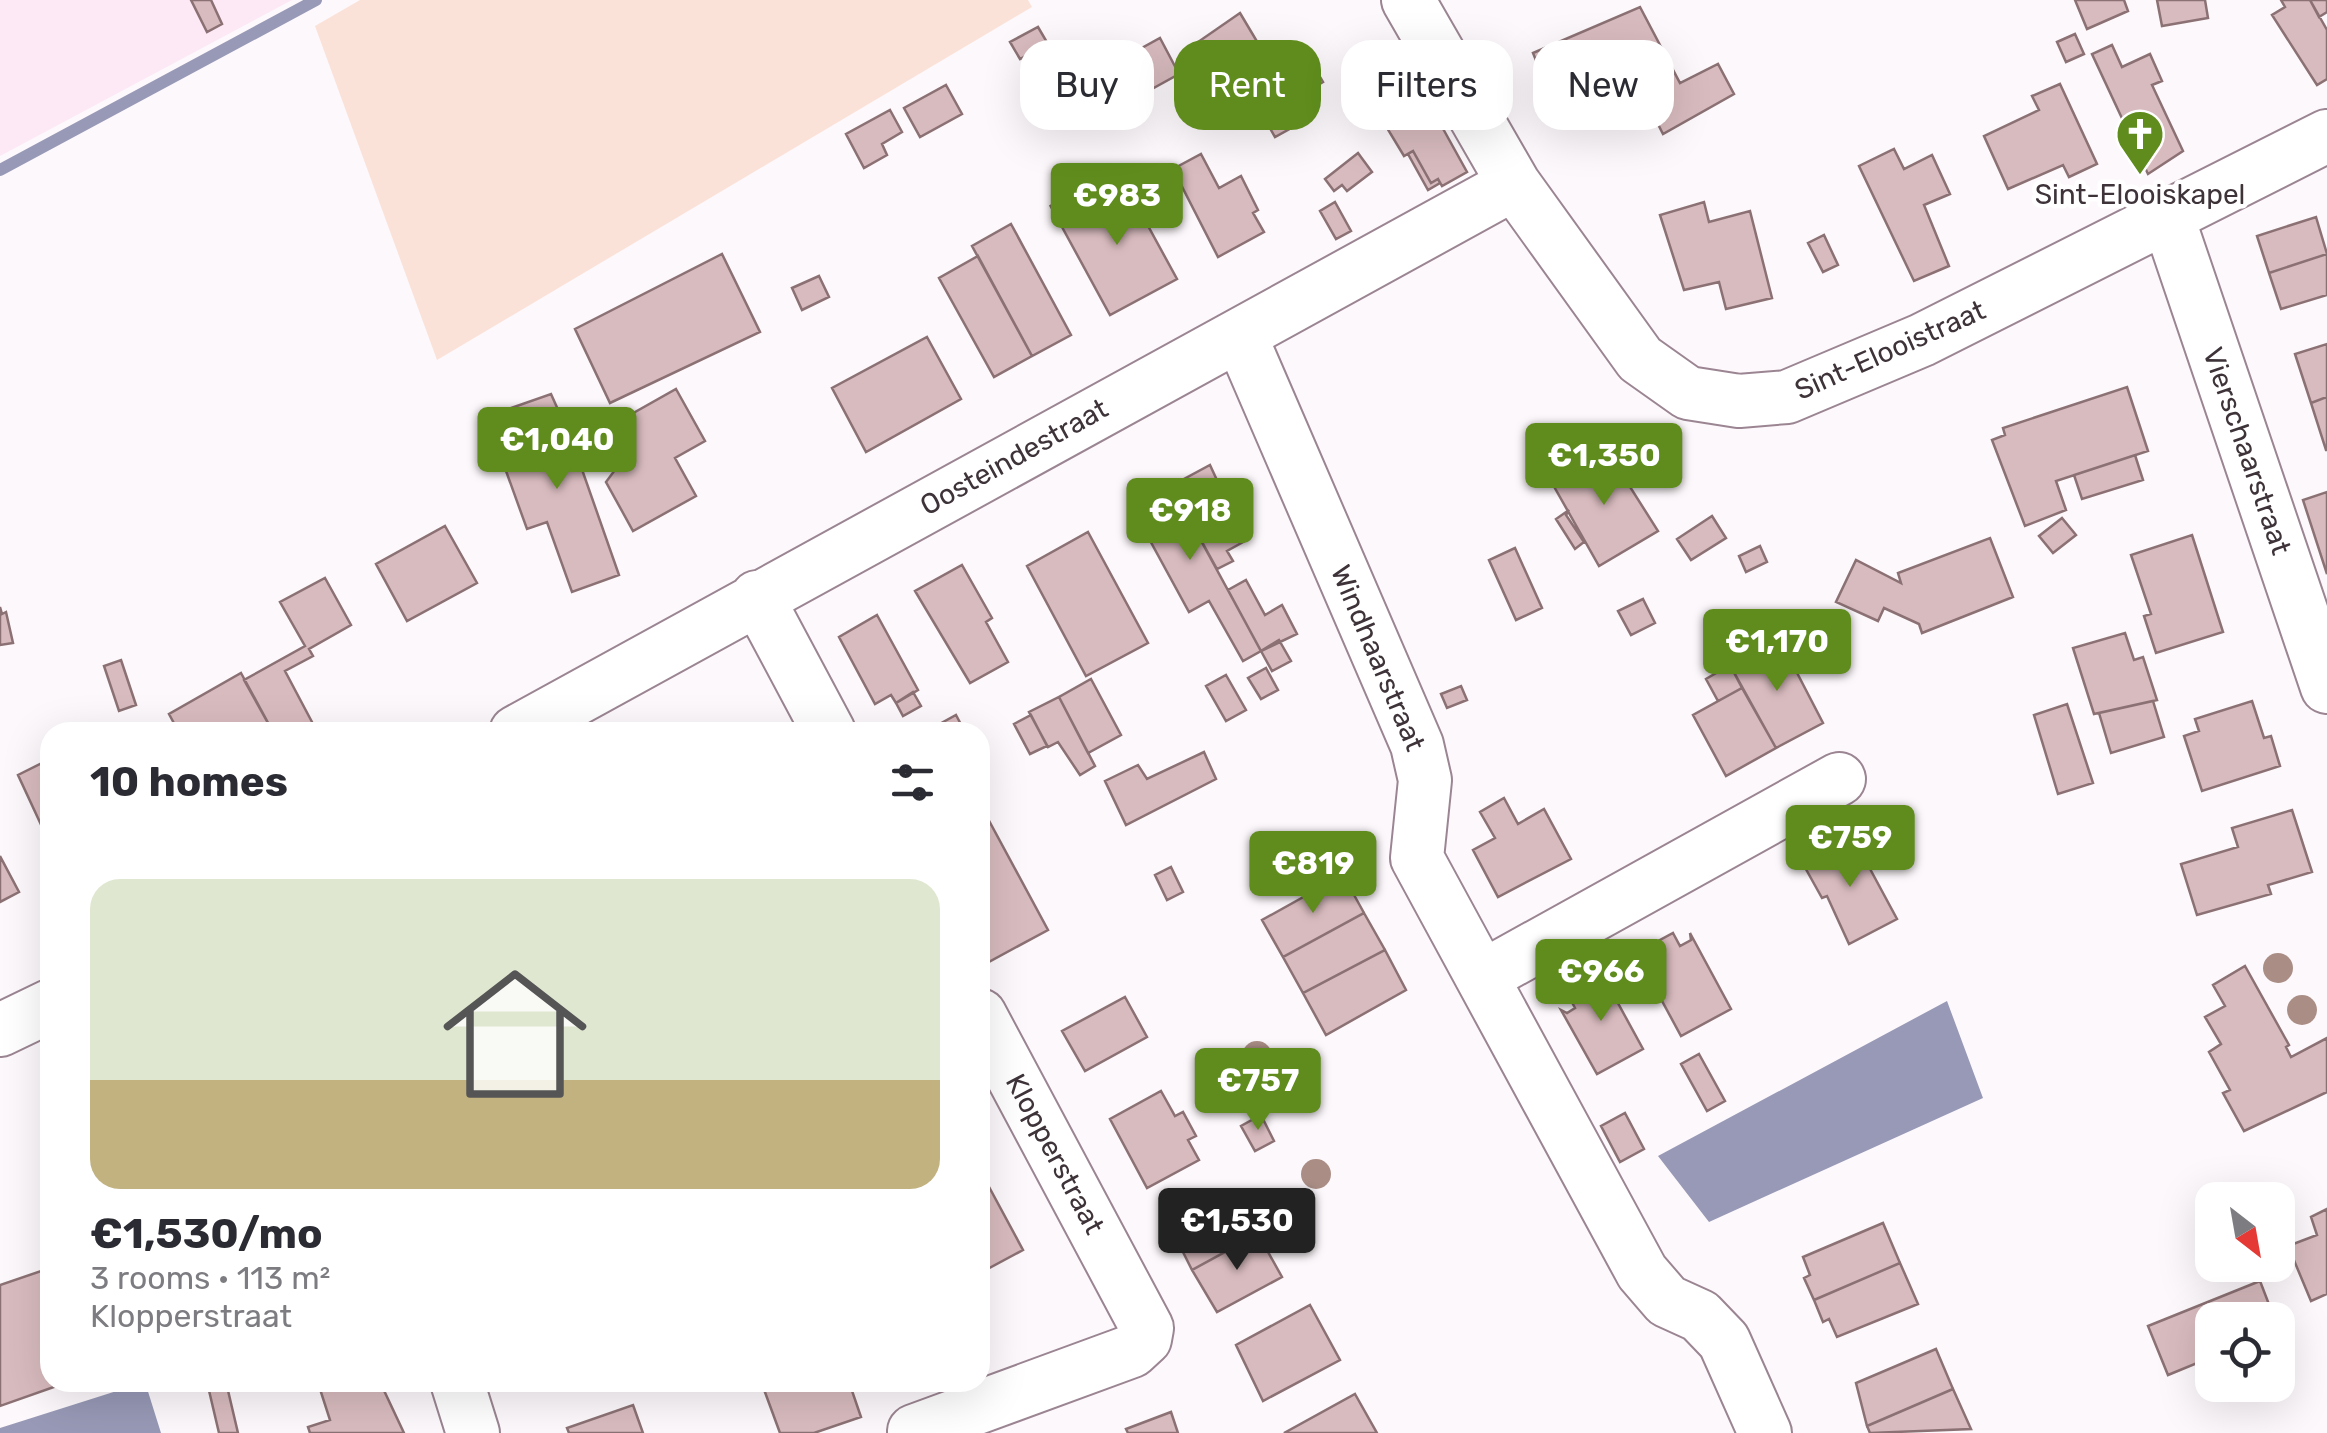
<!DOCTYPE html>
<html lang="en">
<head>
<meta charset="utf-8">
<style>
	body { margin:0; font-family:Rubik,sans-serif; background:#f2f2f3; color:#2b2b33; height:100vh; display:flex; flex-direction:column; font-size:38px; white-space:nowrap }
	* { box-sizing:border-box; margin:0 }
	p { font-size:32px; color:#7c7c81 }
	.icon { flex:none; width:55px; height:55px; fill:none; stroke:currentColor; stroke-width:2; stroke-linecap:round; stroke-linejoin:round }
	.map { position:relative; flex:1; overflow:hidden }
	.details { position:absolute; left:40px; top:722px; width:950px; height:670px; display:flex; flex-direction:column; background:#fff; border-radius:30px; box-shadow:0 10px 40px #0002 }
	.details>* { flex:none }
	.guide { position:absolute; left:1020px; top:40px; width:950px; height:90px; display:flex; gap:20px }
	.needle { width:65px; rotate:149deg }
	.fabs { position:absolute; left:2195px; top:1182px; display:grid; gap:20px }
	.fabs a { display:grid; place-items:center; width:100px; height:100px; border-radius:20px; background:#fff; box-shadow:0 10px 40px #0002; font-size:50px }
	.price { position:absolute; translate:-50% -85px; padding:0 22px; border-radius:10px; background:#5f8c1d; color:#fff; font-size:32px; line-height:65px; filter:drop-shadow(0 2px 5px #0008) }
	.price::after { content:''; position:absolute; left:50%; top:60px; width:30px; height:22px; margin-left:-15px; background:inherit; clip-path:polygon(0 0,100% 0,50% 100%) }
	.price.current { background:#222; color:#fff }
	ul { padding:0; list-style:none }
	li { display:grid; align-content:center; gap:20px; height:530px; padding:0 50px }
	li span { display:grid; place-items:center; height:310px; border-radius:30px; color:#555 }
	li>.icon { margin-inline-start:auto }
	span .icon { width:180px; height:180px; fill:#fffc; stroke-width:1 }
	li b { font-size:42px }
	h2 { display:flex; justify-content:space-between; align-items:center; height:120px; padding:0 50px; font-size:42px }
	.chip { padding:0 35px; border-radius:30px; background:#fff; box-shadow:0 10px 40px #0002; font-size:35px; line-height:90px }
	.chip.current { background:#5f8c1d; color:#fff }
	.map>svg:first-child { display:block }
</style>
</head>
<body>
<div class="map">
<svg width="2327" height="1433" viewBox="0 0 2327 1433">
	<rect width="100%" height="100%" fill="#fdf8fb"/>
	<path fill="#fce9f5" d="M0,0H292L0,156Z"/>
	<path fill="#fbe2d9" d="M360,0H1028L1032,7L437,360L315,26Z"/>
	<path fill="#9799b6" d="M1947,1001L1983,1098L1709,1222L1658,1156Z
		M145,1382L161,1433H0V1428Z"/>
	<g fill="none" stroke-linecap="round" stroke-linejoin="round">
		<path stroke="#9799b6" stroke-width="12" d="M0,170L316,0"/>
	</g>
	<path fill="#d8bbbe" stroke="#8b7174" stroke-width="2.5" d="M191,0H211L222,24L207,32Z
		M2075,0H2124L2128,11L2087,29Z
		M2157,0H2205L2208,18L2162,26Z
		M2281,0H2310L2327,30V79L2317,85L2272,15L2285,7Z
		M2310,0H2327V12L2319,17Z
		M1640,7L1680,83L1718,64L1734,94L1663,134L1627,63L1608,70L1611,75L1552,100L1533,53Z
		M1240,13L1271,65L1302,46L1323,82L1292,100L1304,121L1275,137L1251,95L1234,104L1198,42Z
		M1038,27L1048,44L1020,59L1010,42Z
		M2075,34L2084,54L2066,62L2057,42Z
		M1160,38L1179,74L1130,101L1111,65Z
		M2112,45L2122,67L2150,54L2162,81L2152,85L2183,151L2148,174L2092,54Z
		M2060,84L2097,164L2069,177L2063,165L2008,189L1984,136L2039,110L2032,96Z
		M946,85L962,114L920,137L904,108Z
		M1426,98L1467,172L1442,186L1438,179L1431,183L1413,151L1404,156L1384,123Z
		M890,110L902,132L882,144L887,155L864,168L846,134Z
		M1894,149L1904,169L1932,155L1950,194L1924,205L1949,266L1914,281L1859,166Z
		M1413,151L1431,183L1438,179L1440,183L1428,190L1408,154Z
		M1358,153L1372,172L1347,191L1342,185L1334,191L1325,179Z
		M1201,154L1219,188L1241,176L1258,210L1253,213L1264,232L1218,257L1173,169Z
		M1117,169L1177,279L1110,315L1050,205L1059,216L1120,182Z
		M1335,202L1351,231L1336,239L1320,211Z
		M1704,202L1709,222L1750,211L1772,298L1726,309L1719,282L1684,290L1660,215Z
		M2316,217L2327,254L2269,273L2257,236Z
		M1011,224L1071,335L1032,356L972,246Z
		M1824,235L1838,265L1823,272L1808,243Z
		M722,254L760,332L610,403L575,329Z
		M2327,254V295L2281,309L2269,273Z
		M978,256L1032,356L994,377L939,278Z
		M819,276L829,297L802,310L792,288Z
		M927,337L961,399L866,452L832,388Z
		M2327,344V397L2311,403L2295,354Z
		M2127,387L2148,451L2056,481L2066,510L2025,526L1992,440L2005,435L2003,428Z
		M676,389L705,441L675,458L696,496L633,531L606,482L615,470L600,443L625,428L621,420Z
		M551,394L572,441L619,575L572,592L547,522L527,529L497,446L522,438L511,408Z
		M2327,397V450H2326L2311,403Z
		M1606,449L1658,531L1599,566L1552,483Z
		M2135,455L2143,480L2082,499L2074,475Z
		M1210,465L1245,541L1227,551L1233,561L1217,569L1171,486Z
		M1168,480L1261,651L1243,661L1209,601L1189,612L1129,502Z
		M2327,492V574L2303,500Z
		M1569,510L1566,515L1584,542L1575,549L1556,519Z
		M1712,516L1726,538L1691,560L1677,539Z
		M2062,518L2076,535L2053,553L2039,536Z
		M445,526L477,583L407,621L376,564Z
		M1088,532L1148,643L1086,676L1027,566Z
		M2192,535L2223,632L2156,653L2144,616L2151,614L2131,555Z
		M1990,538L2013,597L1922,633L1919,624L1884,608L1878,621L1836,602L1856,560L1901,583L1898,573Z
		M1760,546L1767,562L1746,572L1739,556Z
		M1515,548L1542,608L1516,620L1489,560Z
		M962,565L992,618L986,622L1008,662L970,683L915,591Z
		M325,578L351,625L309,649L313,656L285,671L312,722L296,732H273L244,680L305,646L280,602Z
		M1246,580L1265,615L1282,605L1297,634L1261,651L1228,590Z
		M1643,599L1655,623L1631,635L1618,611Z
		M0,607L2,614L6,612L13,643L0,645Z
		M877,615L918,690L896,703L891,695L875,704L839,637Z
		M2125,633L2134,660L2143,657L2157,700L2094,714L2073,648Z
		M1279,640L1291,661L1272,671L1261,651Z
		M1780,640L1823,723L1776,748L1730,665Z
		M121,660L136,705L119,711L104,666Z
		M1730,665L1742,688L1718,701L1706,679Z
		M1266,668L1278,690L1261,699L1248,678Z
		M241,673L273,732H174L176,727L169,714Z
		M1226,675L1246,710L1226,721L1206,686Z
		M1091,679L1121,735L1088,753L1059,697Z
		M1461,686L1467,700L1447,708L1441,694Z
		M1742,688L1776,748L1726,776L1693,715Z
		M913,692L921,706L903,716L896,703Z
		M1059,697L1095,766L1080,775L1058,742L1048,747L1029,712Z
		M2153,701L2164,737L2111,753L2099,713Z
		M2252,701L2264,738L2271,736L2280,766L2202,791L2184,736L2199,731L2195,719Z
		M2067,704L2093,783L2058,794L2034,715Z
		M956,715L965,732H925Z
		M1031,715L1047,746L1030,754L1014,724Z
		M1204,752L1216,779L1126,825L1105,781L1138,765L1147,779Z
		M50,759V844L18,775Z
		M1504,798L1518,824L1544,809L1571,859L1498,897L1473,850L1495,838L1480,812Z
		M980,804L1048,930L985,964L980,955Z
		M2292,810L2312,872L2268,885L2271,894L2197,915L2181,864L2238,847L2232,828Z
		M1855,841L1897,919L1849,944L1827,896L1822,898L1802,862L1842,842L1845,847Z
		M0,856L19,892L0,902Z
		M1171,867L1183,892L1167,900L1155,875Z
		M1343,875L1364,913L1283,957L1262,920Z
		M1364,913L1385,950L1303,993L1283,957Z
		M1673,933L1680,946L1691,940L1690,933L1731,1009L1681,1036L1636,953Z
		M1385,950L1406,990L1326,1035L1303,993Z
		M2245,966L2289,1045L2286,1047L2291,1057L2327,1038V1092L2244,1131L2223,1093L2230,1090L2209,1052L2221,1044L2205,1017L2225,1006L2213,985Z
		M1601,972L1643,1049L1597,1074L1561,1010L1567,1013L1575,1008L1566,991Z
		M1125,997L1147,1037L1085,1071L1062,1031Z
		M1699,1054L1725,1101L1707,1111L1681,1064Z
		M1161,1091L1175,1116L1183,1112L1196,1136L1188,1140L1199,1160L1147,1188L1110,1119Z
		M1625,1113L1644,1149L1620,1162L1601,1126Z
		M1261,1115L1274,1141L1255,1151L1241,1126Z
		M981,1172L1023,1250L980,1273V1173Z
		M1234,1191L1258,1234L1192,1270L1170,1226Z
		M2327,1209V1294L2311,1301L2288,1246L2317,1235L2311,1217Z
		M1883,1223L1900,1263L1814,1300L1804,1278L1810,1275L1803,1257Z
		M1258,1234L1282,1277L1217,1312L1192,1270Z
		M1900,1263L1918,1304L1837,1337L1829,1319L1823,1322L1814,1300Z
		M50,1268V1382H68L0,1406V1285Z
		M2260,1281L2275,1320H2212V1357L2168,1375L2148,1326Z
		M1310,1305L1340,1360L1263,1401L1236,1345Z
		M1936,1349L1953,1389L1867,1426L1856,1383Z
		M207,1382H226L238,1433H219Z
		M328,1382H380L404,1433H310L308,1427L330,1420L319,1386Z
		M768,1382H849L861,1417L814,1433H780L762,1384Z
		M1953,1389L1971,1429L1870,1433L1867,1426Z
		M1355,1394L1377,1433H1284Z
		M633,1405L643,1433H569L567,1428Z
		M1171,1412L1178,1433H1128L1126,1429Z"/>
	<g fill="none" stroke-linecap="round" stroke-linejoin="round">
		<g stroke="#9b8592" stroke-width="56">
			<path id="minor" d="M1408,0L1514,184L1640,359L1688,393L1739,401L1787,397L1922,340L2327,136
				M2167,215L2327,687
				M1240,335L1417,745L1425,780L1417,858L1642,1272L1667,1301L1700,1316L1724,1341L1765,1433
				M757,597L829,732
				M516,732L1514,184
				M1482,977L1839,779
				M0,1030L50,1006
				M457,1382L473,1433
				M914,1431L1132,1351L1145,1339L1147,1328L980,1015"/>
		</g>
		<use href="#minor" stroke="#fff" stroke-width="52"/>
	</g>
	<g fill="#aa8e86">
		<circle cx="2278" cy="968" r="15"/>
		<circle cx="2302" cy="1010" r="15"/>
		<circle cx="1257" cy="1056" r="15"/>
		<circle cx="1316" cy="1174" r="15"/>
	</g>
	<defs>
		<g id="church-pin" transform="scale(2.5)"><path d="M0 17L-7.5 6A9.5 9.5 0 1 1 7.5 6Z" fill="#5f8c1d" stroke="#fff"/><path d="M-1.2-6h2.4v3.5h3.3v2.4h-3.3V6h-2.4V-.1h-3.3v-2.4h3.3Z" fill="#fff"/></g>
	</defs>
	<g fill-rule="evenodd">
		<use href="#church-pin" x="2140" y="134"/>
	</g>
	<g text-anchor="middle" dominant-baseline="central" stroke-width="9" stroke-linejoin="round" paint-order="stroke">
		<g font-size="28" fill="#3d3339" stroke="#fff">
			<text x="2140" y="194">Sint-Elooiskapel</text>
		</g>
		<g font-size="28" fill="#3d3339" stroke="#fff">
			<text transform="translate(1890 350) rotate(-24)">Sint-Elooistraat</text>
			<text transform="translate(2247 451) rotate(71)">Vierschaarstraat</text>
			<text transform="translate(1014 457) rotate(-29)">Oosteindestraat</text>
			<text transform="translate(1378 658) rotate(67)">Windhaarstraat</text>
			<text transform="translate(1055 1154) rotate(62)">Klopperstraat</text>
		</g>
	</g>
</svg>
<div class="fabs">
<a><svg class="needle" viewBox="-14 -14 28 28"><path d="M0-13l5 13h-10z" fill="#e53935"/><path d="M0 13l5-13h-10z" fill="#7c7c81"/></svg></a>
<a><svg class="icon" aria-label="locate" viewBox="0 0 24 24"><circle cx="12" cy="12" r="6"/><path d="M12 2v4M12 18v4M2 12h4M18 12h4"/></svg></a>
</div>
<b class="price" style="left:1117px;top:248px">€983</b>
<b class="price" style="left:557px;top:492px">€1,040</b>
<b class="price" style="left:1604px;top:508px">€1,350</b>
<b class="price" style="left:1190px;top:563px">€918</b>
<b class="price" style="left:1777px;top:694px">€1,170</b>
<b class="price" style="left:1850px;top:890px">€759</b>
<b class="price" style="left:1313px;top:916px">€819</b>
<b class="price" style="left:1601px;top:1024px">€966</b>
<b class="price" style="left:1258px;top:1133px">€757</b>
<b class="price current" style="left:1237px;top:1273px">€1,530</b>
<div class="guide">
<a class="chip">Buy</a>
<a class="chip current">Rent</a>
<a class="chip">Filters</a>
<a class="chip">New</a>
</div>
<section class="details">
<h2>10 homes<svg class="icon" aria-label="filters" viewBox="0 0 24 24"><path d="M4 7h16M4 17h16"/><circle cx="9" cy="7" r="2"/><circle cx="15" cy="17" r="2"/></svg></h2>
<ul>
<li><span style="background:linear-gradient(#dfe7d0 65%,#c2b280 0)"><svg class="icon" aria-label="home" viewBox="0 0 24 24"><path d="M3 11l9-7 9 7M6 9v11h12V9"/></svg></span><div><b>€1,530/mo</b><p>3 rooms · 113 m²</p><p>Klopperstraat</p></div></li>
</ul>
</section>
</div>
</body>
</html>
